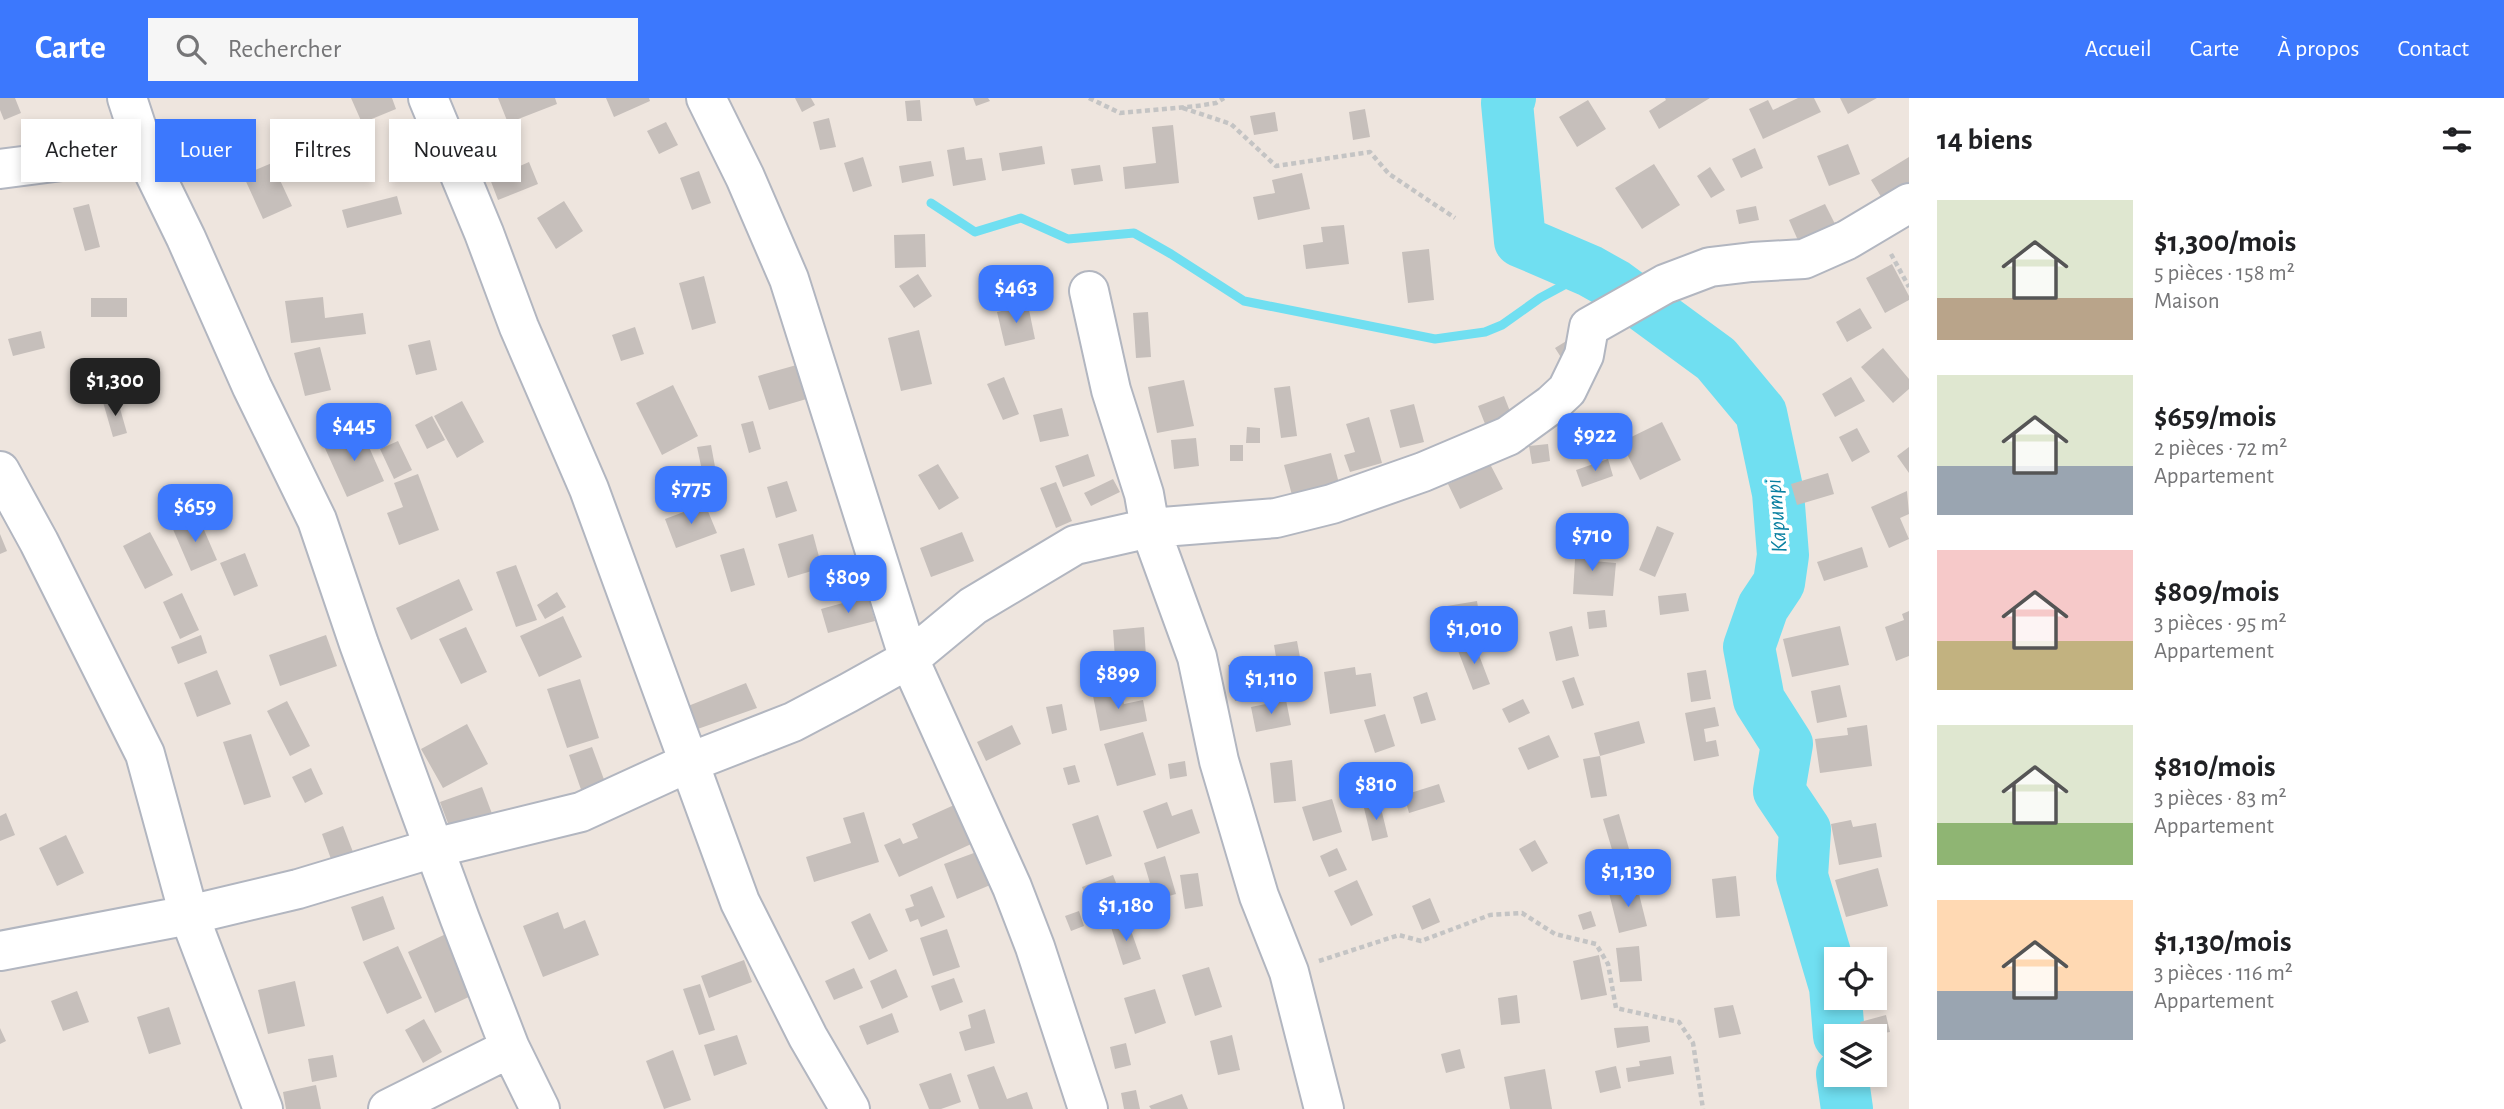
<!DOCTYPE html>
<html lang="fr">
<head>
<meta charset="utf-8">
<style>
	body { margin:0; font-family:"Alegreya Sans",sans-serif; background:#f6f6f6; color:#202124; height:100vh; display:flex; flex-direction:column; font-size:26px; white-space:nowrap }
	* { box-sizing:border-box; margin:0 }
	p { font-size:23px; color:#757577 }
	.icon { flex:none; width:38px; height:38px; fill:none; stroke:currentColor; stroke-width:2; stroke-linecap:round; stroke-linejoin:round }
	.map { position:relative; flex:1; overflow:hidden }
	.details { display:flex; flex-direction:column; background:#fff; width:595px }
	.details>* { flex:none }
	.guide { position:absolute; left:21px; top:21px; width:665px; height:63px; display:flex; gap:14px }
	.buttons { position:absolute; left:1824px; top:849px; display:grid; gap:14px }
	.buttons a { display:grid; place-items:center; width:63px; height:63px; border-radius:0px; background:#fff; box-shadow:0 4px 10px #0003; font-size:35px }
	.price { position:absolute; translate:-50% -60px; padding:0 16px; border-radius:14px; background:#3c78fd; color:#fff; font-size:23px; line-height:46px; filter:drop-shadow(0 2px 4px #0008) }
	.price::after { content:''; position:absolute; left:50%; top:42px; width:21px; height:16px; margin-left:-10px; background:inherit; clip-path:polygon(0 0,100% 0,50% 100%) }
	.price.current { background:#222; color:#fff }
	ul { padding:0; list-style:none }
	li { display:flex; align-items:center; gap:21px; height:175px; padding:0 28px }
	li span { display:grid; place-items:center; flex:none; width:196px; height:140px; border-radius:0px; color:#555 }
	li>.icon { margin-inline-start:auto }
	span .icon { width:84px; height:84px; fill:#fffc; stroke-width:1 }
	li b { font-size:30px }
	h2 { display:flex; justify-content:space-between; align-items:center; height:84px; padding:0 28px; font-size:30px }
	.pill { padding:0 24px; border-radius:0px; background:#fff; box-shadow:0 4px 10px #0003; font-size:24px; line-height:63px }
	.pill.current { background:#3c78fd; color:#fff }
	header { display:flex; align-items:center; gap:42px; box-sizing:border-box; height:98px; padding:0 35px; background:#3c78fd; color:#fff }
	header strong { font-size:33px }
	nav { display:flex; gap:38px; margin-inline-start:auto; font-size:24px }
	.search { width:490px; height:63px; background:#f6f6f6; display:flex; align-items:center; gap:18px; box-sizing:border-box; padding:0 24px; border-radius:0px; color:#757577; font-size:26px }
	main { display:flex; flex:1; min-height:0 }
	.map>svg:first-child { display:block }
</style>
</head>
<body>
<header>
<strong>Carte</strong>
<div class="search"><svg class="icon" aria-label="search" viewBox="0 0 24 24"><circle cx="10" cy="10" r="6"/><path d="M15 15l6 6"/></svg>Rechercher</div>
<nav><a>Accueil</a><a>Carte</a><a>À propos</a><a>Contact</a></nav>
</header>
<main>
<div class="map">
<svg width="1909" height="1011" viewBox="0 0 1909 1011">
	<rect width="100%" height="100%" fill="#eee5de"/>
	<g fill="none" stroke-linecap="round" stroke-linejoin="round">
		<path stroke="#70dff1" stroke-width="9" d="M931,105L975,134L1021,120L1068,141L1134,135L1171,156L1244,203L1435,241L1485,234L1502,227L1540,200L1590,173"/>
		<path stroke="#70dff1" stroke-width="52" d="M1510,0L1507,5L1520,143L1590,173L1615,187L1716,261L1761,315L1778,395L1783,457L1779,485L1763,509L1749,549L1759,602L1787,646L1779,693L1805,732L1802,778L1835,889L1839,938
			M1842,976L1847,1011"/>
	</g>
	<path fill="#c6bfbb" d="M0,0H15L21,15L4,22L0,12Z
		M351,0H392L396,11L362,25Z
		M498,0H555L557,6L508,25Z
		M606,0H649L650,3L614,19Z
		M795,0H811L815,7L802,14Z
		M973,0H988L990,3L976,8Z
		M1665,0H1710L1659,31L1649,13L1666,2Z
		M1798,0H1814L1821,14L1763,41L1749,11L1768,2L1773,12Z
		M1840,0H1877L1848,16Z
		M920,2L922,23H907L905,3Z
		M1588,2L1606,31L1577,49L1559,19Z
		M1365,11L1370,39L1353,42L1349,14Z
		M1275,14L1278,33L1254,37L1250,18Z
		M829,20L836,49L820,52L813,24Z
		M217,21L230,51L203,62L191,32Z
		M666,24L678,47L659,56L647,33Z
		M1173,27L1179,85L1125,91L1123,69L1156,65L1152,29Z
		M1848,46L1860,76L1829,88L1817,58Z
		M1042,48L1045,66L1002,73L999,55Z
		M964,49L966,62L982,60L986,82L953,88L947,52Z
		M1755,50L1763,70L1741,80L1732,61Z
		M863,59L872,88L853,94L844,65Z
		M1909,59V87L1883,102L1871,82Z
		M931,63L934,78L902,85L899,68Z
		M529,64L538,86L498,102L490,81Z
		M272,65L292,108L263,121L243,77Z
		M1654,66L1680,107L1642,131L1615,90Z
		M1100,67L1103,83L1074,87L1071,71Z
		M1710,69L1725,92L1711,100L1697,78Z
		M699,73L711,105L692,112L680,80Z
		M1302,75L1310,111L1258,122L1253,99L1275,95L1272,82Z
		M397,98L402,116L347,130L342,112Z
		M564,103L583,133L556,151L537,120Z
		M89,106L100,149L85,153L73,110Z
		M1825,106L1837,130L1800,147L1789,122Z
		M1756,108L1759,122L1739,126L1736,112Z
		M1344,127L1349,166L1306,171L1303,147L1323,144L1321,129Z
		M925,136L926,169L895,170L894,137Z
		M1429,151L1434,202L1408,205L1402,154Z
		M1892,166L1909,198V202L1885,215L1866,180Z
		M918,176L932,198L914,210L899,188Z
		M704,178L716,225L692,232L679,185Z
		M1017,182L1021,199L988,207L984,190Z
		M323,199L325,220L363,215L366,236L291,245L285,203Z
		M91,200H127V219H91Z
		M1028,207L1035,241L1005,248L997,214Z
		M1860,210L1872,230L1847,244L1836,224Z
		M1148,214L1151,259L1136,260L1133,215Z
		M635,229L644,256L621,263L612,237Z
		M919,232L932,286L901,293L888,240Z
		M41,233L45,250L13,258L8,241Z
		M430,242L437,272L416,277L408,247Z
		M1568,242L1564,264L1555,250Z
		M320,249L331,292L305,298L294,255Z
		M1883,250L1909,281V291L1893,305L1861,269Z
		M800,266L810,300L769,312L758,278Z
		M1004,279L1019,316L1003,322L987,286Z
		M1851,279L1865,303L1835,319L1822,296Z
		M1184,282L1194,328L1157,335L1148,289Z
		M673,287L698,338L662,357L636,305Z
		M1290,288L1297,338L1281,340L1274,290Z
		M1504,298L1513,321L1487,331L1478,308Z
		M117,300L127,335L113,339L103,304Z
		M462,303L484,344L457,360L434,318Z
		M1414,306L1424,344L1400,350L1390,312Z
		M1062,310L1069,338L1040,344L1033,317Z
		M432,318L445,342L427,351L415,327Z
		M1369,319L1382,365L1350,374L1344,357L1355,354L1346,326Z
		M753,323L761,351L749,355L741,326Z
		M1662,324L1681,362L1640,382L1621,344Z
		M1247,329L1260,330V345H1246Z
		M1857,330L1870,354L1852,364L1839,339Z
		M361,331L384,383L347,399L324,348Z
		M1196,340L1199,368L1174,371L1171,342Z
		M398,343L412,372L394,381L380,351Z
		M1548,346L1550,363L1532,366L1529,348Z
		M711,347L716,374L703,377L697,349Z
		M1230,347H1243V363H1230Z
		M1909,349V375L1897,358Z
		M1331,355L1340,389L1293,401L1284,367Z
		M1088,356L1095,378L1063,389L1055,368Z
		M1608,361L1613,378L1582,389L1576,372Z
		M938,366L959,400L939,412L918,377Z
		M1490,366L1503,391L1460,411L1448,386Z
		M1828,375L1834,396L1797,407L1791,386Z
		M418,376L439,432L399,447L387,415L403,409L394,385Z
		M1113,381L1120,394L1091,408L1084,395Z
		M787,383L797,413L776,420L767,389Z
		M1056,384L1072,423L1056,430L1040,390Z
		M1907,393L1909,416L1900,420L1909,441L1889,450L1871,409Z
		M705,406L717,435L676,450L665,421Z
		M198,418L217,462L191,473L172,429Z
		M1657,428L1674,435L1655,479L1639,472Z
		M150,434L173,477L145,491L123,448Z
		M962,434L974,463L931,479L920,450Z
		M0,436L7,453L0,456Z
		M813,436L822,470L788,480L778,446Z
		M1576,445L1594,446L1593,463L1616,465L1613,498L1573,496Z
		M1862,449L1868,469L1824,483L1817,464Z
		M744,450L755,487L731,494L720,457Z
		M245,455L258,488L234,498L220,465Z
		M516,467L537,522L516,529L496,474Z
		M459,481L473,512L411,542L396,510Z
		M557,494L566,509L545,521L537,507Z
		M182,495L199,532L180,541L163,504Z
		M1686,495L1689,513L1660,517L1658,498Z
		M868,498L875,523L828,535L821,511Z
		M1477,503L1480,522L1443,528L1441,509Z
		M1605,512L1607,529L1589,531L1587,514Z
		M1909,513V558L1896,563L1885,529L1904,522L1902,516Z
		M563,518L582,559L539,579L520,538Z
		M1572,528L1579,558L1556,563L1549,534Z
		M1840,528L1849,567L1792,579L1783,541Z
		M466,529L487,574L461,586L439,541Z
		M1144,529L1146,558L1115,560L1113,532Z
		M201,537L207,555L178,566L171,549Z
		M326,537L337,568L280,588L269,557Z
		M1297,543L1302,570L1280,574L1284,594L1235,603L1228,567L1276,559L1274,547Z
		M1474,544L1490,586L1473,592L1457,550Z
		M1355,569L1356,577L1371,575L1376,608L1330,616L1324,574Z
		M217,572L231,606L197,619L184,585Z
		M1706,572L1711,601L1691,604L1687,575Z
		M1574,579L1584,607L1572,611L1562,583Z
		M580,581L599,640L567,650L547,591Z
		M746,585L757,610L692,633L683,610Z
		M1840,587L1847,619L1817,625L1811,593Z
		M1121,591L1124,606L1143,602L1147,623L1100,633L1093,598Z
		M1427,594L1436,622L1421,626L1413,599Z
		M1523,601L1530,615L1509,625L1502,611Z
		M1286,602L1291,627L1256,634L1251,609Z
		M287,603L310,648L290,658L267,613Z
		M1062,606L1067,632L1052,636L1046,609Z
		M1715,609L1719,628L1704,631L1706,644L1716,642L1719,658L1694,663L1685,615Z
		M1385,616L1395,648L1375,655L1364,622Z
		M1639,623L1645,645L1600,658L1594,635Z
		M467,626L488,666L443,690L421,651Z
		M1012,627L1021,646L986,663L977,644Z
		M1867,627L1872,668L1820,675L1815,641L1848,637L1847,630Z
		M1143,634L1156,677L1117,688L1104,646Z
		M251,636L271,699L244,707L223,644Z
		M1549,637L1559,659L1528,672L1518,650Z
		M592,649L609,695L585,703L569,657Z
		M1600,658L1607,698L1591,700L1583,661Z
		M1292,662L1296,703L1274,705L1270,665Z
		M1185,663L1187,678L1170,681L1168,666Z
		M1075,667L1080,684L1068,687L1063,670Z
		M311,670L323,696L305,705L292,679Z
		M1439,686L1445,704L1409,715L1404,697Z
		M482,689L494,721L452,736L440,704Z
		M1332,701L1342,734L1313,743L1302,709Z
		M963,703L980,742L899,779L884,747L900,740L903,746L918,740L912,726Z
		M1167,704L1172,718L1192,711L1200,735L1157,751L1143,713Z
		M1380,706L1388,739L1372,743L1364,710Z
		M864,714L879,764L814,784L806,759L851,745L843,720Z
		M6,715L15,737L0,743V718Z
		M1619,716L1629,751L1613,755L1603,721Z
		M1098,717L1112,758L1086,767L1072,726Z
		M1851,722L1853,729L1876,725L1882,759L1839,767L1831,726Z
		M343,728L358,767L336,775L322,736Z
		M66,737L84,775L57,788L39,750Z
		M1535,742L1548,765L1532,774L1519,751Z
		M1337,750L1347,772L1329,779L1320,758Z
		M982,752L995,785L957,801L944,766Z
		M1165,758L1176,796L1155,802L1144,765Z
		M1878,770L1888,808L1846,819L1835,782Z
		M1198,775L1203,808L1185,811L1180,777Z
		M1113,777L1126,811L1095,823L1082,789Z
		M1736,778L1740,818L1716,820L1712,781Z
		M1357,782L1373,817L1351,828L1334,793Z
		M932,788L945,819L921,829L918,821L910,824L905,811L914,808L910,797Z
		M1637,788L1647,828L1619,835L1609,795Z
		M383,798L395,831L363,843L351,809Z
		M1430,800L1440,824L1422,832L1412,808Z
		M1079,813L1084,828L1071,833L1065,818Z
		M1591,813L1596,828L1583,832L1578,817Z
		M558,814L564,831L585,822L599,857L543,879L523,828Z
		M870,815L888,853L869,862L851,824Z
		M1128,824L1141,861L1123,867L1111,829Z
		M947,831L960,869L933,878L920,840Z
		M448,835L475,896L435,915L408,854Z
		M398,848L422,900L387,916L363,864Z
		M1639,848L1642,883L1620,884L1616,850Z
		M1599,857L1607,897L1581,902L1573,863Z
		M744,862L752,884L709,900L701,878Z
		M1209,869L1222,909L1195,918L1182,877Z
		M854,870L863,890L834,902L825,883Z
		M896,871L908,899L882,911L870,883Z
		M954,880L963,904L940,913L931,888Z
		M295,883L305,928L268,936L258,892Z
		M700,886L715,932L699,937L683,891Z
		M1155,891L1166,925L1135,936L1124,900Z
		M77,893L89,924L63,933L51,903Z
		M1517,897L1520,925L1501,927L1498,900Z
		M1733,907L1741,936L1719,940L1714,910Z
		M169,909L181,946L149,956L137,919Z
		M985,911L995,945L965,953L959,934L971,930L968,917Z
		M892,915L899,934L867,947L859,928Z
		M1886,917L1890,934L1864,938L1860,924Z
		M424,921L442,954L423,965L405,932Z
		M1648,928L1650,944L1617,950L1614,930Z
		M0,930L6,943L0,946Z
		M737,937L747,966L714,978L704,947Z
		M1232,937L1240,972L1218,977L1210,943Z
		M1126,945L1131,967L1115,971L1110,949Z
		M1460,951L1465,970L1446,975L1441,956Z
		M673,952L691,1002L664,1011L646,963Z
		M333,957L337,979L312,984L308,961Z
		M1671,958L1674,976L1628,984L1626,970L1640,968L1639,963Z
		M994,968L1007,1001L1027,994L1033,1011H979L967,977Z
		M1616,968L1621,990L1600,995L1595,973Z
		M1545,971L1552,1011H1510L1504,979Z
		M951,975L961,1004L941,1011H929L919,986Z
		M316,987L321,1011H286L283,994Z
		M1136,992L1140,1011H1124L1121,995Z
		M1182,996L1188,1011H1151L1149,1008Z"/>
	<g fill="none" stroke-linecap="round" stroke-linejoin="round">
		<g stroke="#b2b6c0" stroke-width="42">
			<path id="minor" d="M127,0L146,58L186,140L252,289L317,422L359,546L460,821L510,950L540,1011
				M428,0L484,135L519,229L589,391L740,804L808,939L850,1011
				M706,0L745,79L789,181L909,561L1012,789L1035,849L1088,1011
				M0,71L62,63L146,58
				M1089,193L1111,292L1144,396L1150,430L1197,559L1219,663L1259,798L1289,874L1324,1011
				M0,373L39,444L145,656L189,817L263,1011
				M0,853L189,817L298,791L434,750L581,714L688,665L793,624L848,595L909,561L973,508L1075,447L1150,430L1276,420L1332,406L1423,374L1508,338L1552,306L1567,292L1584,257L1589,229L1665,186L1710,169L1752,164L1804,161L1847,142L1909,105
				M388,1011L510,950"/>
		</g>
		<path stroke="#c4c4c4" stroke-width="4.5" stroke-dasharray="5 3.5" stroke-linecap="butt" d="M1089,0L1120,15L1197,8L1216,5L1224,0
			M1183,10L1231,26L1276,68L1370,54L1389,76L1455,120
			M1891,156L1909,189
			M1319,863L1399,837L1421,843L1490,817L1522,815L1555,836L1596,846L1608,866L1616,910L1679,924L1693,945L1703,1011"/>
		<use href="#minor" stroke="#fff" stroke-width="38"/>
	</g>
	<g text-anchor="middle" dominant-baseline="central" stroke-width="7" stroke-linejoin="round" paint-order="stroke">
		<g font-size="23" font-style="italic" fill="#0b80a1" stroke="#fff">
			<text transform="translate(1777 418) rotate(-95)">Kapumpi</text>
		</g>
	</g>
</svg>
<div class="buttons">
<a><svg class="icon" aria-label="locate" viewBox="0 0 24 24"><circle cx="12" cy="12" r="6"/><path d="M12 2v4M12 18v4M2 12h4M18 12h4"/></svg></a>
<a><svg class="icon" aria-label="layers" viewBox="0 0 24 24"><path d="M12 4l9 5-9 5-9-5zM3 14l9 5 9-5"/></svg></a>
</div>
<b class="price" style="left:1016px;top:227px">$463</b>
<b class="price current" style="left:115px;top:320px">$1,300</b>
<b class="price" style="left:354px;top:365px">$445</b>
<b class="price" style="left:1595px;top:375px">$922</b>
<b class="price" style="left:691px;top:428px">$775</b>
<b class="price" style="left:195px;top:446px">$659</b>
<b class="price" style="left:1592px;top:475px">$710</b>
<b class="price" style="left:848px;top:517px">$809</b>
<b class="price" style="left:1474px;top:568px">$1,010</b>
<b class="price" style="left:1118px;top:613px">$899</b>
<b class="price" style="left:1271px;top:618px">$1,110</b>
<b class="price" style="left:1376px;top:724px">$810</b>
<b class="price" style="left:1628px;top:811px">$1,130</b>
<b class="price" style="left:1126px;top:845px">$1,180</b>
<div class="guide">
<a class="pill">Acheter</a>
<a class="pill current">Louer</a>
<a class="pill">Filtres</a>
<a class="pill">Nouveau</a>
</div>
</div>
<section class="details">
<h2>14 biens<svg class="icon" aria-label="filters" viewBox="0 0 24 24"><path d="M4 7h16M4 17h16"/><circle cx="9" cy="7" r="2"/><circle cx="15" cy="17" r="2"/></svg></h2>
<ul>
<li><span style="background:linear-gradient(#dfe7d0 70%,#b9a48a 0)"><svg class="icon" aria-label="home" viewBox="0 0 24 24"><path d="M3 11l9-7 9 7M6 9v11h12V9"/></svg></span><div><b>$1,300/mois</b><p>5 pièces · 158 m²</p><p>Maison</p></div></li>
<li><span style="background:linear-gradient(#dfe7d0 65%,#9aa5b1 0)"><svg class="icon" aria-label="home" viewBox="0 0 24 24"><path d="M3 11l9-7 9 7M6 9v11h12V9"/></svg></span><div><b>$659/mois</b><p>2 pièces · 72 m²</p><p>Appartement</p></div></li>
<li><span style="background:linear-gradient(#f6c9c9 65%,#c2b280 0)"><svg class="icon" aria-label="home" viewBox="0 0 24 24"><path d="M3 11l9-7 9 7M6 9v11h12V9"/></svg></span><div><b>$809/mois</b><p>3 pièces · 95 m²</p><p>Appartement</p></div></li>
<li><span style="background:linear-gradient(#dfe7d0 70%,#8fb573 0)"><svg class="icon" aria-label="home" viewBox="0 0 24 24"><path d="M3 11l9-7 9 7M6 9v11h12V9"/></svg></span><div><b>$810/mois</b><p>3 pièces · 83 m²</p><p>Appartement</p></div></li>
<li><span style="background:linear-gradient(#ffd9b3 65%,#9aa5b1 0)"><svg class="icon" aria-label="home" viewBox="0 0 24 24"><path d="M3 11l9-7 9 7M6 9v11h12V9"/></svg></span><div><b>$1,130/mois</b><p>3 pièces · 116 m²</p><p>Appartement</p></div></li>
</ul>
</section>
</main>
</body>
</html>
